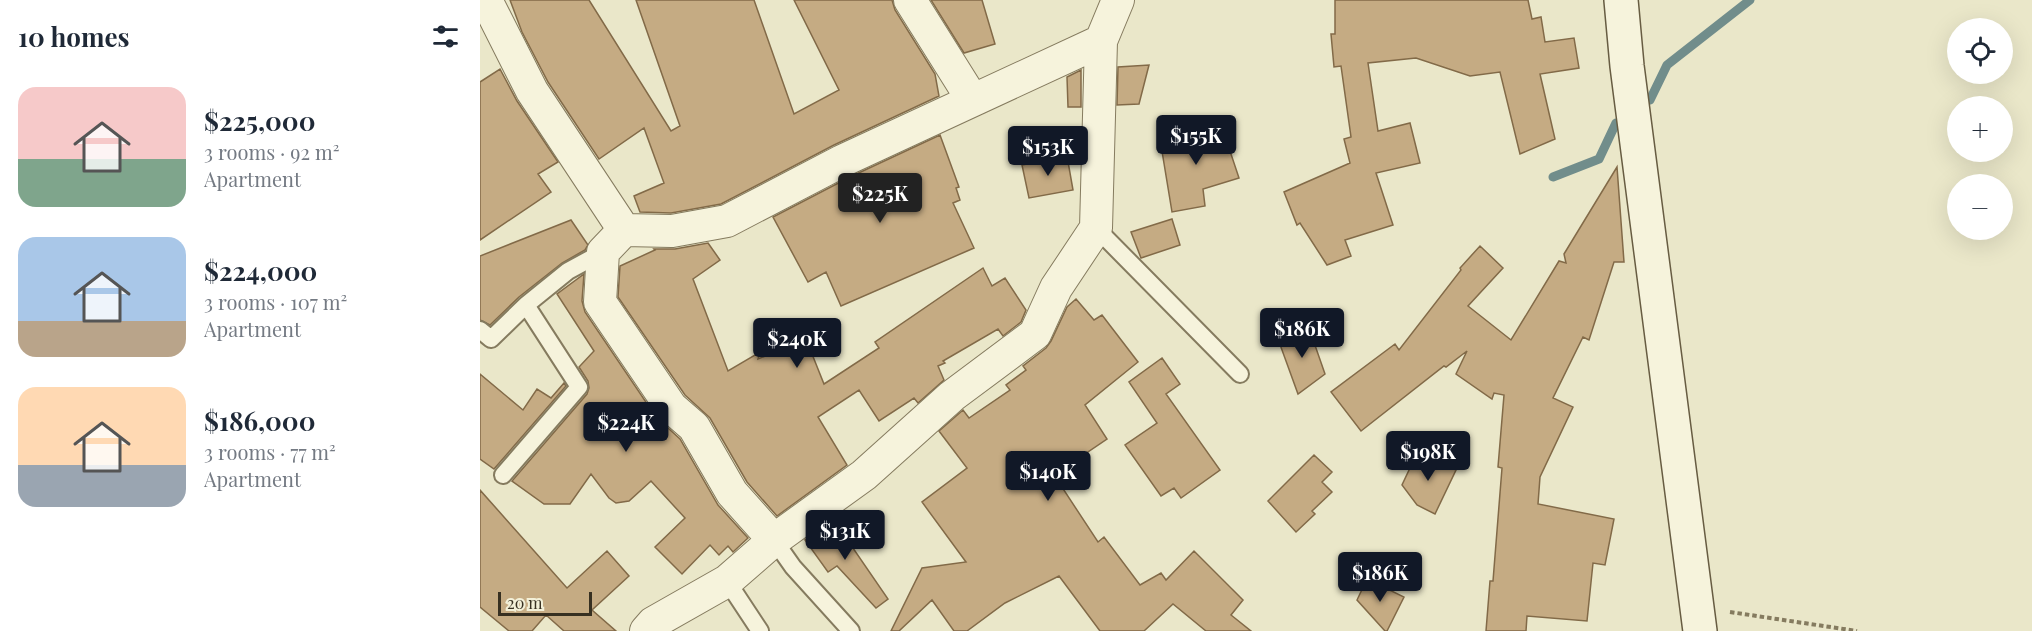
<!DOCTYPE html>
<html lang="en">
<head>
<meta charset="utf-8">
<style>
	body { margin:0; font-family:"Playfair Display",serif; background:#f6f6f7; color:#1f2937; height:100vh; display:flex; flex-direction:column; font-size:22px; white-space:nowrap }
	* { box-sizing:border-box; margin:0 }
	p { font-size:20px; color:#747a83 }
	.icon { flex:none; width:33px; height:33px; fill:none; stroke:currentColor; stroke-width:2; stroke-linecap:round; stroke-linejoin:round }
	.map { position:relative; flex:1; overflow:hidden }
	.side { display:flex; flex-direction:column; background:#fff; width:480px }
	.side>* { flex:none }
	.tools { position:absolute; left:1467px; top:18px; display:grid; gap:12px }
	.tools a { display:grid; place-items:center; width:66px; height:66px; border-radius:50%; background:#fff; box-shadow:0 6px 24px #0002; font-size:30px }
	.scale { position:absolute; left:18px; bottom:15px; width:94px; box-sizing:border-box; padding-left:6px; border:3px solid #373021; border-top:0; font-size:16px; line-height:21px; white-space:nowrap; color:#373021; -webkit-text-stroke:4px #f3f0d8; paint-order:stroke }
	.price { position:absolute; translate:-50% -51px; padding:0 14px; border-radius:6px; background:#111827; color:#fff; font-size:20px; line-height:39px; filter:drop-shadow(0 2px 3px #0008) }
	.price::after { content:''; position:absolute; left:50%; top:36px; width:18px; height:14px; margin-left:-9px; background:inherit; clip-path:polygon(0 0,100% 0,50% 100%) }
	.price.current { background:#222; color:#fff }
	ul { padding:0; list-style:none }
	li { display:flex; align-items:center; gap:18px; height:150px; padding:0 18px }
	li span { display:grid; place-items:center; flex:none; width:168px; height:120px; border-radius:18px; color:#555 }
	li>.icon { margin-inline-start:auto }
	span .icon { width:72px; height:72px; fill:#fffc; stroke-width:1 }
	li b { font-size:26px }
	h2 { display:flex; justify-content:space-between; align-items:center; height:72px; padding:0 18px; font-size:26px }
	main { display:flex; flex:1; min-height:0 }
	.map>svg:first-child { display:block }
</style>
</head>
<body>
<main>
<section class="side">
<h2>10 homes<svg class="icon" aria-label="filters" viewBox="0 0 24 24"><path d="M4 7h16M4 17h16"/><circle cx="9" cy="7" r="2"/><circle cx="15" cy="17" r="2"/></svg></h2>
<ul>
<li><span style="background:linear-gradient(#f6c9c9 60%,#7fa58c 0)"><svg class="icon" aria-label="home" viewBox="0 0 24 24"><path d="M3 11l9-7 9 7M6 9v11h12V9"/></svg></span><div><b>$225,000</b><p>3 rooms · 92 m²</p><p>Apartment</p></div></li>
<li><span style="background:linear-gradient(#a9c7e8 70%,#b9a48a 0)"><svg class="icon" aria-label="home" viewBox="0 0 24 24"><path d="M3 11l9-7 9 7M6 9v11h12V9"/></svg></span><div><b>$224,000</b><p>3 rooms · 107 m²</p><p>Apartment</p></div></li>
<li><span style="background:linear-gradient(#ffd9b3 65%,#9aa5b1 0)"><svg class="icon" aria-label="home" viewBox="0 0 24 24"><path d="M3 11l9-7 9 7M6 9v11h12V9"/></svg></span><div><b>$186,000</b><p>3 rooms · 77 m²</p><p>Apartment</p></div></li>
</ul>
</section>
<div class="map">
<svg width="1552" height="631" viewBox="0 0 1552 631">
	<rect width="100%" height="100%" fill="#eae7c9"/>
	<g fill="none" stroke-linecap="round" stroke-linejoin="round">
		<path stroke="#718d8b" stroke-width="9" d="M1170,100L1187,65L1270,0
			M1073,177L1119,159L1136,123"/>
	</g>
	<path fill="#c5ab83" stroke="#826a48" stroke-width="1.5" d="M30,0H109L191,131L200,126L156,0H274L314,114L359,90L314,0H412L415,10L455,74L459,96L354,145L241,204L191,213L160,212L154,196L184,183L164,128L119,159L68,82L42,32Z
		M451,0H502L515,44L484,53Z
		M855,0H1048L1052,19L1061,17L1065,42L1094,38L1099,68L1060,74L1075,139L1040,154L1020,72L990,76L936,58L888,63L898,131L930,123L940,163L896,173L913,225L865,240L871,256L847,265L820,223L817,225L804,192L870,163L864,139L871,137L861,66L854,67L851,34H855Z
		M669,65L659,104L637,105L638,67Z
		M20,69L37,101L78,162L58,174L71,192L0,240V82Z
		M601,70V107H588L587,77Z
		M742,127L759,178L723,189L725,206L692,212L680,139Z
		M460,135L479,187L476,188L480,200L473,203L494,248L361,306L346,272L328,282L293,217L370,177Z
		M587,156L593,190L549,198L542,165Z
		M1137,167L1144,262H1134L1109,340L1103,337L1073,398L1093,407L1060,477L1058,504L1134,519L1125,565L1113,563L1107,621L1047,616L1046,631H1006L1010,581H1013L1022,468L1018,467L1024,395L1014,393L1012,399L976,374L987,351L966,367L964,366L881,431L851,392L915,344L919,350L981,270L980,268L1000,246L1023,268L988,306L1031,340L1079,261L1086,263L1084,254Z
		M692,219L700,245L661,258L651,232Z
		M91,220L108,245L105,250L82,263L39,297L10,325L0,320V256Z
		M228,243L240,260L213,279L248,371L280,352L278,359L326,339L344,384L399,348L395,342L503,268L512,286L525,278L546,310L541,322L523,336L518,329L463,361L465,363L458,366L464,380L438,403L434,398L399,421L379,390L338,417L367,465L297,516L267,482L230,418L205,395L138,297L140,266L175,250L174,249H195Z
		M104,274L102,301L105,312L176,417L200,439L238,505L268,538L253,552L248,546L239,555L230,545L202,574L175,547L205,518L171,481L149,501L136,503L129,498L111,474L90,504H64L32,481L107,394L109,388L108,381L99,367L114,351L77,294Z
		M596,299L614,320L622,315L658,362L605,405L627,439L574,475L618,542L624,537L660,585L681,573L686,580L714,551L763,600L751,615L771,631H726L693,604L664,631H620L579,576L525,603L487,631H474L452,600L419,631H411L442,568L486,562L442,502L487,468L459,431L483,410L489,418L530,390L526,385L546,370L543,366L566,348L571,341L587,307Z
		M829,328L845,374L818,394L798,339Z
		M682,358L700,384L686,394L740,470L701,498L694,488L681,496L645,445L677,423L649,382Z
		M0,374L43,410L57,389L71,398L84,383L86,386L14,469L0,459Z
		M938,451L976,470L955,514L937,505L922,485Z
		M834,455L852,472L842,482L852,492L832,511L835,514L816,532L788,501Z
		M0,490L87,588L127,551L149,576L112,610L136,631H84L66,615L52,631H29L0,607Z
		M353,519L408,599L396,608L357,566L348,572L325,540Z
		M887,579L924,597L907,631H905L877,600Z"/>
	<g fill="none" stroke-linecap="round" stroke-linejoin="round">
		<g stroke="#857b5f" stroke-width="20">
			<path id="lane" d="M616,228L760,374
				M0,330L11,339L46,305
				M23,475L99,387L46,305L88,271L123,252
				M294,540L313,567L371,631
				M247,581L280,631"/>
		</g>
		<g stroke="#857b5f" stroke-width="34">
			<path id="street" d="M6,0L52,91L144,230
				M430,0L492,99
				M294,540L252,493L214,427L191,407L120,302L123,252L144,230L192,231L247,221L362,161L621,41
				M166,631L173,623L247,581L294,540L384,475L472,396L555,334L576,288L616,228L621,41L638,0"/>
		</g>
		<g stroke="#675c42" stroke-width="36">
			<path id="secondary" d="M1141,0L1147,66L1220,631"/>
		</g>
		<path stroke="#857b5f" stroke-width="4" stroke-dasharray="4.5 3" stroke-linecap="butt" d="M1250,612L1377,631"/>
		<use href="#lane" stroke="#f6f3dc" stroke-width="16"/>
		<use href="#street" stroke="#f6f3dc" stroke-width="32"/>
		<use href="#secondary" stroke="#f6f3dc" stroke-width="33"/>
	</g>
</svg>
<div class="tools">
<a><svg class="icon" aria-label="locate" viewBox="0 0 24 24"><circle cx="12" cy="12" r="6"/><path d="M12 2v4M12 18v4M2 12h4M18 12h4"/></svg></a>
<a>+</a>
<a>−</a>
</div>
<div class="scale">20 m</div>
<b class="price" style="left:716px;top:166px">$155K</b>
<b class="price" style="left:568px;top:177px">$153K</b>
<b class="price current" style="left:400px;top:224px">$225K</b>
<b class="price" style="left:822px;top:359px">$186K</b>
<b class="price" style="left:317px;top:369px">$240K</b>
<b class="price" style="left:146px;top:453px">$224K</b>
<b class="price" style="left:948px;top:482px">$198K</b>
<b class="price" style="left:568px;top:502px">$140K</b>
<b class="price" style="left:365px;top:561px">$131K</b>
<b class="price" style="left:900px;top:603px">$186K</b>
</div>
</main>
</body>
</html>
